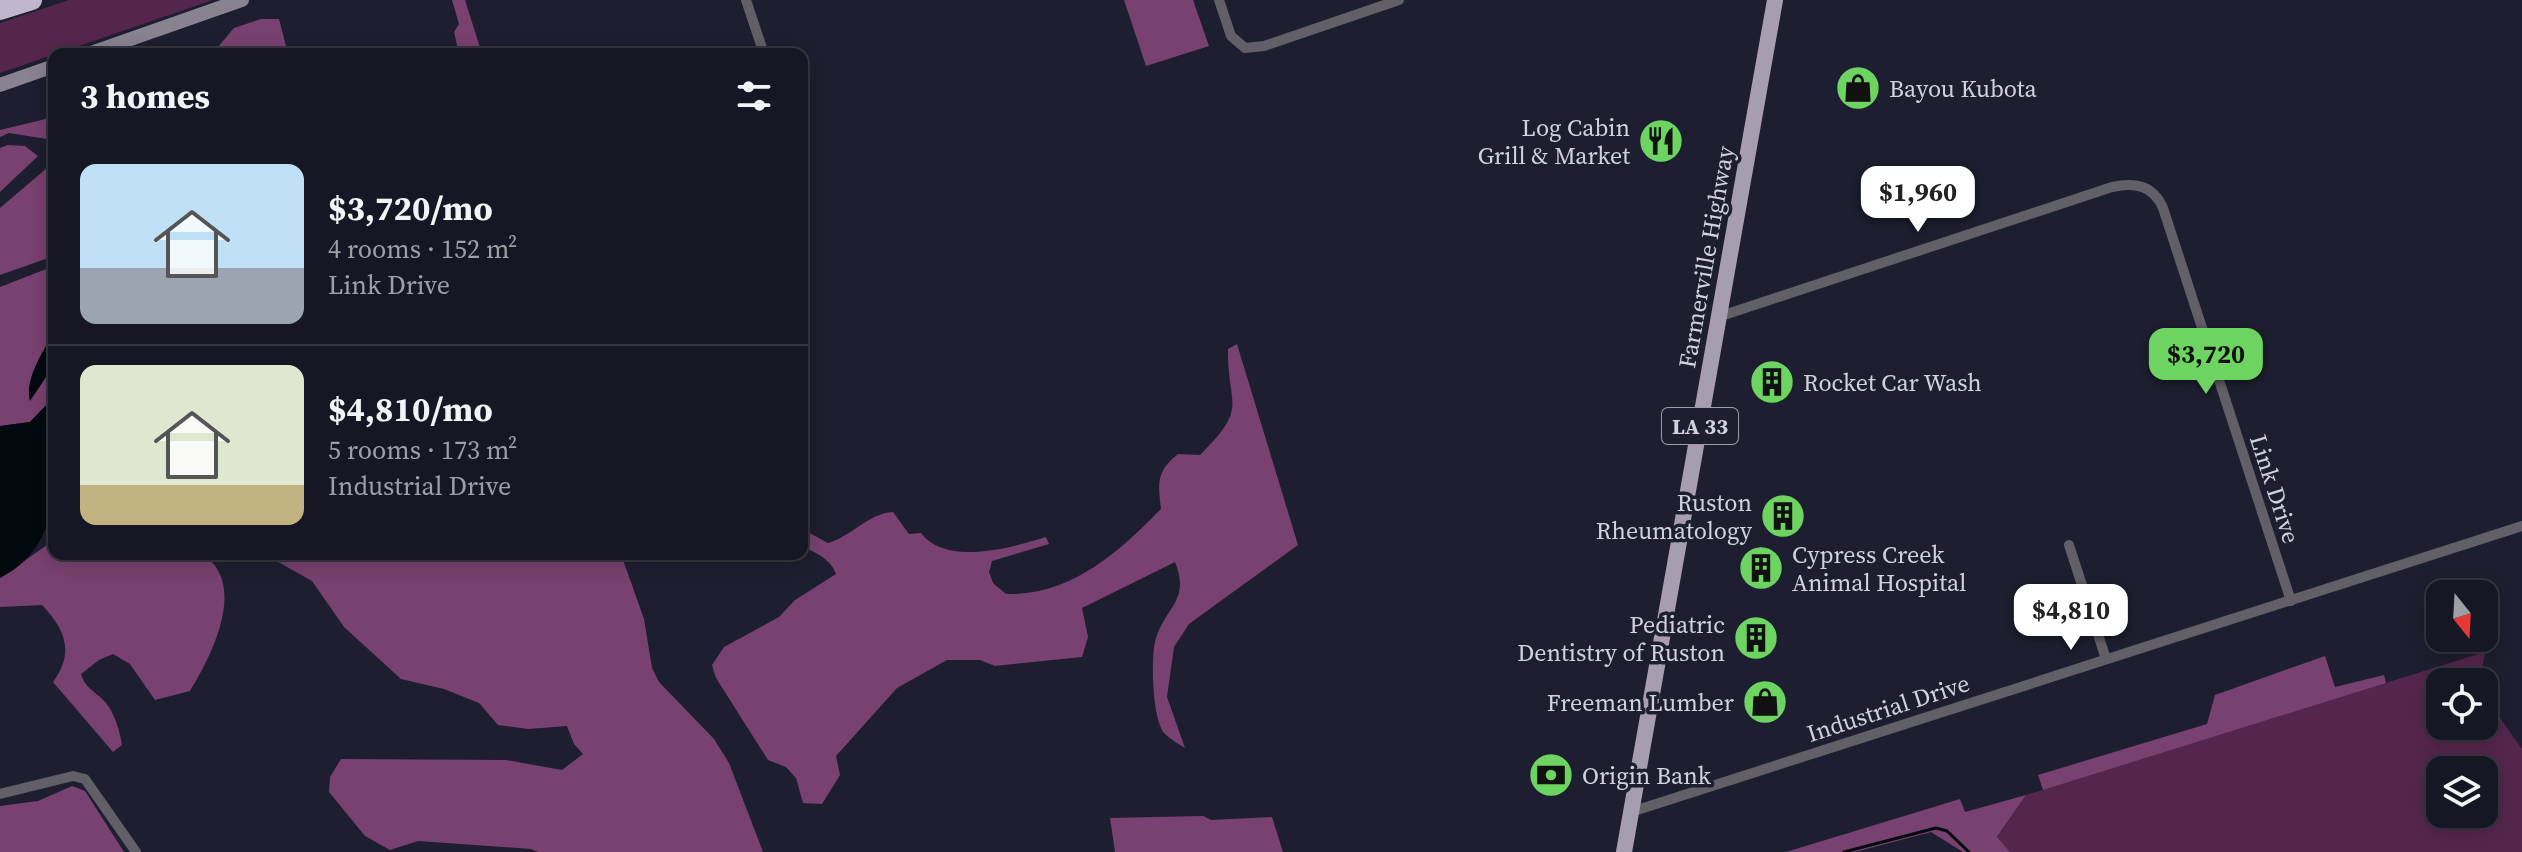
<!DOCTYPE html>
<html lang="en">
<head>
<meta charset="utf-8">
<style>
	body { margin:0; font-family:"Source Serif 4",serif; background:#232431; color:#f1f3f6; height:100vh; display:flex; flex-direction:column; font-size:30px; white-space:nowrap }
	* { box-sizing:border-box; margin:0 }
	p { font-size:26px; color:#9e9fa6 }
	.icon { flex:none; width:44px; height:44px; fill:none; stroke:currentColor; stroke-width:2; stroke-linecap:round; stroke-linejoin:round }
	.map { position:relative; flex:1; overflow:hidden }
	.panel { position:absolute; left:48px; top:48px; width:760px; height:512px; display:flex; flex-direction:column; background:#161724; border-radius:16px; box-shadow:0 4px 20px #0003,0 0 0 2px #353641 }
	.panel>* { flex:none }
	.needle { width:52px; rotate:162deg }
	.buttons { position:absolute; left:2426px; top:580px; display:grid; gap:16px }
	.buttons a { display:grid; place-items:center; width:72px; height:72px; border-radius:16px; background:#161724; box-shadow:0 4px 20px #0003,0 0 0 2px #353641; font-size:40px }
	.price { position:absolute; translate:-50% -68px; padding:0 18px; border-radius:16px; background:#fff; color:#222; font-size:26px; line-height:52px; filter:drop-shadow(0 2px 4px #0008) }
	.price::after { content:''; position:absolute; left:50%; top:48px; width:24px; height:18px; margin-left:-12px; background:inherit; clip-path:polygon(0 0,100% 0,50% 100%) }
	.price.current { background:#6dd361; color:#111 }
	ul { padding:0; list-style:none }
	li { display:flex; align-items:center; gap:24px; height:200px; padding:0 32px }
	li+li { border-top:2px solid #353641 }
	li span { display:grid; place-items:center; flex:none; width:224px; height:160px; border-radius:16px; color:#555 }
	li>.icon { margin-inline-start:auto }
	span .icon { width:96px; height:96px; fill:#fffc; stroke-width:1 }
	li b { font-size:34px }
	h2 { display:flex; justify-content:space-between; align-items:center; height:96px; padding:0 32px; font-size:34px }
	.map>svg:first-child { display:block }
</style>
</head>
<body>
<div class="map">
<svg width="2522" height="852" viewBox="0 0 2522 852">
	<rect width="100%" height="100%" fill="#1d1f30"/>
	<path fill="#55264d" fill-rule="evenodd" d="M69,0H213L0,73V23Z
		M2485,652L2480,682H2440V726H2484V695L2522,749V852H2010L1997,838L2026,795ZM2440,770H2484V814H2440Z"/>
	<path fill="#79416f" d="M452,0H465L482,54H459L454,32L459,24Z
		M1124,0H1193L1209,46L1146,66Z
		M261,19H279L288,54H212L234,28Z
		M54,117L53,140L9,133L0,137V130Z
		M8,145L25,146L38,156L0,192V148Z
		M54,162V256L0,275V208Z
		M54,266V333L36,366L29,389L30,400L54,365V397L30,422L0,426V287Z
		M1237,344L1298,545L1189,624L1174,647L1167,697L1185,748C1179,744 1170,739 1165,734C1152,721 1151,659 1155,642C1164,607 1191,602 1175,562L1082,608L1088,637L1082,657L995,666L980,660H947L897,688L836,756L840,775L822,804L803,803L796,778L786,767L768,760L716,678L712,665L724,647L779,617L795,600L836,574C831,559 816,553 802,546V529L828,543C852,536 869,513 893,512L909,534L921,533C947,567 1013,547 1046,537L1049,544L992,561L989,572L993,583L1006,594C1070,596 1118,553 1161,509C1158,484 1156,471 1178,454L1200,455C1250,406 1227,406 1228,349Z
		M54,540V554H202C249,583 211,657 190,691L155,700L130,664L113,654L99,660L81,674C85,689 97,692 106,703C115,714 120,732 122,745L113,752L53,682C75,652 65,629 42,605L0,607V578Z
		M264,554H621L644,619L652,668L659,682L714,739L729,763L763,852H538L531,849L418,841L390,850L365,836L329,792L330,777L341,759L506,760L562,770L583,754L574,744L567,726L528,729L498,725L479,703L444,689L401,679L344,627L312,581Z
		M2325,656L2335,687L2384,675L2386,683L2043,790L2038,775L2207,724L2215,695Z
		M72,786L85,791L124,852H0V806L38,801Z
		M2026,795L1997,837L2010,852H1963L1931,832L1855,852H1786L1960,799L1965,812Z
		M1203,816L1211,820L1272,817L1283,852H1115L1110,818Z"/>
	<path fill="#020a0f" d="M54,333V365L30,401C24,381 43,350 54,333Z
		M54,397C54,464 70,542 0,578V426L30,422Z"/>
	<g fill="none" stroke-linecap="round" stroke-linejoin="round">
		<path stroke="#020a0f" stroke-width="3" d="M1844,852L1936,828L1947,831L1969,852"/>
		<path stroke="#635f68" stroke-width="10" d="M746,0L764,54
			M1219,0L1231,36L1245,48L1264,46L1399,0
			M1721,316L2112,187C2135,182 2153,185 2163,208L2291,601
			M2069,545L2106,659
			M0,794L73,776L85,779L136,852
			M1631,812L2522,526"/>
		<path stroke="#898291" stroke-width="14" d="M88,54L242,0
			M0,85L54,66"/>
		<path stroke="#a69eb0" stroke-width="16" d="M1624,852L1775,0"/>
		<path stroke="#c1b7cd" stroke-width="20" d="M0,10L32,0"/>
	</g>
	<defs>
		<g id="shop-disc" transform="scale(2.3)"><circle r="9.5" fill="#6dd361" stroke="#1d1f30"/><path d="M-5-2.5h2.3a2.7 3.5 0 0 1 5.4 0H5L5.5 6h-11ZM-1.5-2.5h3a1.5 2.3 0 0 0-3 0Z" fill="#111"/></g>
		<g id="restaurant-disc" transform="scale(2.3)"><circle r="9.5" fill="#6dd361" stroke="#1d1f30"/><path d="M-5-6h1v4h1v-4h1v4h1v-4h1v5L-1.5 .5V6h-2V.5L-5-1ZM5-6V6H3V1.5H1.5Q1.5-4 5-6Z" fill="#111"/></g>
		<g id="building-disc" transform="scale(2.3)"><circle r="9.5" fill="#6dd361" stroke="#1d1f30"/><path d="M-4-6H4V6H1V3H-1V6H-4ZM-2.5-4.3h1.7v1.8h-1.7ZM.8-4.3h1.7v1.8H.8ZM-2.5-1h1.7V.8h-1.7ZM.8-1h1.7V.8H.8Z" fill="#111"/></g>
		<g id="bank-disc" transform="scale(2.3)"><circle r="9.5" fill="#6dd361" stroke="#1d1f30"/><path d="M-6-4H6V4H-6ZM0-2.3a2.3 2.3 0 1 0 0 4.6a2.3 2.3 0 1 0 0-4.6Z" fill="#111"/></g>
	</defs>
	<g fill-rule="evenodd">
		<use href="#shop-disc" x="1858" y="88"/>
		<use href="#restaurant-disc" x="1661" y="141"/>
		<use href="#building-disc" x="1772" y="382"/>
		<use href="#building-disc" x="1783" y="516"/>
		<use href="#building-disc" x="1761" y="568"/>
		<use href="#building-disc" x="1756" y="638"/>
		<use href="#shop-disc" x="1765" y="702"/>
		<use href="#bank-disc" x="1551" y="775"/>
	</g>
	<g text-anchor="middle" dominant-baseline="central" stroke-width="7" stroke-linejoin="round" paint-order="stroke">
		<rect fill="#1d1f30" stroke="#9a9caa" stroke-width="2" x="1662" y="408" width="76" height="36" rx="6"/>
		<g font-size="22" font-weight="bold" fill="#d0d2de">
			<text x="1700" y="426">LA 33</text>
		</g>
		<g font-size="24" fill="#d0d2de" stroke="#1d1f30" text-anchor="start">
			<text x="1889" y="88">Bayou Kubota</text>
			<text x="1630" y="127" text-anchor="end">Log Cabin<tspan x="1630" dy="28">Grill &amp; Market</tspan></text>
			<text x="1803" y="382">Rocket Car Wash</text>
			<text x="1752" y="502" text-anchor="end">Ruston<tspan x="1752" dy="28">Rheumatology</tspan></text>
			<text x="1792" y="554">Cypress Creek<tspan x="1792" dy="28">Animal Hospital</tspan></text>
			<text x="1725" y="624" text-anchor="end">Pediatric<tspan x="1725" dy="28">Dentistry of Ruston</tspan></text>
			<text x="1734" y="702" text-anchor="end">Freeman Lumber</text>
			<text x="1582" y="775">Origin Bank</text>
		</g>
		<g font-size="24" fill="#d0d2de" stroke="#1d1f30">
			<text transform="translate(1706 257) rotate(-80)">Farmerville Highway</text>
			<text transform="translate(2275 489) rotate(72)">Link Drive</text>
			<text transform="translate(1888 708) rotate(-18)">Industrial Drive</text>
		</g>
	</g>
</svg>
<div class="buttons">
<a><svg class="needle" viewBox="-14 -14 28 28"><path d="M0-13l5 13h-10z" fill="#e53935"/><path d="M0 13l5-13h-10z" fill="#9e9fa6"/></svg></a>
<a><svg class="icon" aria-label="locate" viewBox="0 0 24 24"><circle cx="12" cy="12" r="6"/><path d="M12 2v4M12 18v4M2 12h4M18 12h4"/></svg></a>
<a><svg class="icon" aria-label="layers" viewBox="0 0 24 24"><path d="M12 4l9 5-9 5-9-5zM3 14l9 5 9-5"/></svg></a>
</div>
<b class="price" style="left:1918px;top:234px">$1,960</b>
<b class="price current" style="left:2206px;top:396px">$3,720</b>
<b class="price" style="left:2071px;top:652px">$4,810</b>
<section class="panel">
<h2>3 homes<svg class="icon" aria-label="filters" viewBox="0 0 24 24"><path d="M4 7h16M4 17h16"/><circle cx="9" cy="7" r="2"/><circle cx="15" cy="17" r="2"/></svg></h2>
<ul>
<li><span style="background:linear-gradient(#bfe0f5 65%,#9aa5b1 0)"><svg class="icon" aria-label="home" viewBox="0 0 24 24"><path d="M3 11l9-7 9 7M6 9v11h12V9"/></svg></span><div><b>$3,720/mo</b><p>4 rooms · 152 m²</p><p>Link Drive</p></div></li>
<li><span style="background:linear-gradient(#dfe7d0 75%,#c2b280 0)"><svg class="icon" aria-label="home" viewBox="0 0 24 24"><path d="M3 11l9-7 9 7M6 9v11h12V9"/></svg></span><div><b>$4,810/mo</b><p>5 rooms · 173 m²</p><p>Industrial Drive</p></div></li>
</ul>
</section>
</div>
</body>
</html>
